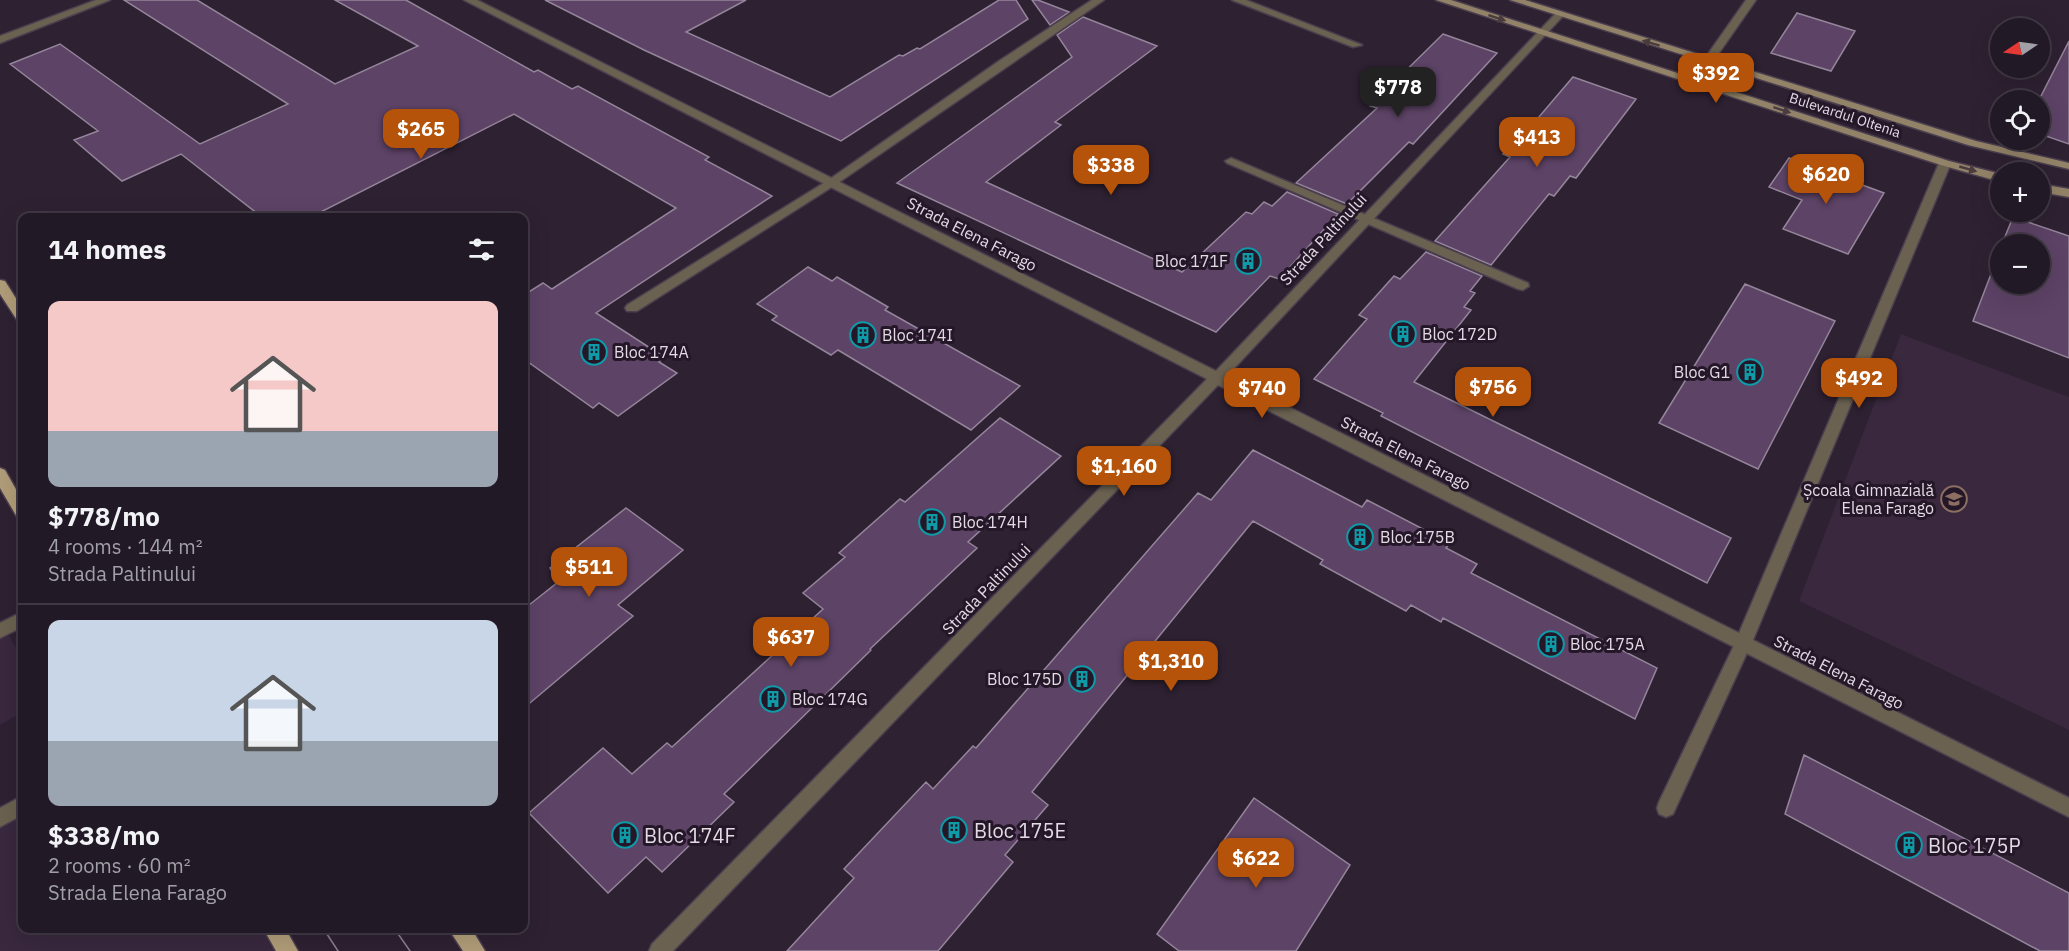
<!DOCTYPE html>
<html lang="en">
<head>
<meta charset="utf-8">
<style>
	body { margin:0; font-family:"IBM Plex Sans",sans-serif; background:#2a222e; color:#f1f3f6; height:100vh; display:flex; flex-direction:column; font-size:22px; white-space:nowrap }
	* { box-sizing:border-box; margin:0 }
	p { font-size:20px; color:#a2a0a7 }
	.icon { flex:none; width:33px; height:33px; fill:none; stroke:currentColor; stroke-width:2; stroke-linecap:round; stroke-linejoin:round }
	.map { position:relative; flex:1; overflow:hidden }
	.sheet { position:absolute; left:18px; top:213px; width:510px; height:720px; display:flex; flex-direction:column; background:#221926; border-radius:12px; box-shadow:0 6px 24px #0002,0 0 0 2px #3f3843 }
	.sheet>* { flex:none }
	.needle { width:39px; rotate:257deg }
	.fabs { position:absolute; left:1990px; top:18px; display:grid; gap:12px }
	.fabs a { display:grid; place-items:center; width:60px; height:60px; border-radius:50%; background:#221926; box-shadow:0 6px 24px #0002,0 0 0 2px #3f3843; font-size:30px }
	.price { position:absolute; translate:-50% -51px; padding:0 14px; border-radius:12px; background:#b45309; color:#fff; font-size:20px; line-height:39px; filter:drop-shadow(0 2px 3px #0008) }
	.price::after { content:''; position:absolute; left:50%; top:36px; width:18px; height:14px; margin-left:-9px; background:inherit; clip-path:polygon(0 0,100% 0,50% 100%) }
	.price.selected { background:#222; color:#fff }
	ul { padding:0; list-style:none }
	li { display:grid; align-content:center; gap:12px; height:318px; padding:0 30px }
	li+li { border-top:2px solid #3f3843 }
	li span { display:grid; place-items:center; height:186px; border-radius:12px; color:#555 }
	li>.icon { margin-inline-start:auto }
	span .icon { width:108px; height:108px; fill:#fffc; stroke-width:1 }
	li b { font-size:26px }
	h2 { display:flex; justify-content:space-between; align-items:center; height:72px; padding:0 30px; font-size:26px }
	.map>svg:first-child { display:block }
</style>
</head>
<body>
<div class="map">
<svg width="2069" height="951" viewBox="0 0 2069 951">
	<rect width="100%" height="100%" fill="#2e2132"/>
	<path fill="#39283e" d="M1901,334L2069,397V730L1799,601Z
		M0,619L22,659V712L0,725Z
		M22,808V928L266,929L280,951H0V822Z"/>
	<path fill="#5d4366" stroke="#94859a" stroke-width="1.5" d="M124,0H197L335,84L418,46L335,0H406L534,72L538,70L572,89L578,86L709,157L705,160L772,196L596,313L664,357L659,362L677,373L618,416L599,403L593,408L524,359V295L543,283L552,289L676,208L514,114L309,218H263L181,154L122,181L74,140L98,131L10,64L60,44L200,144L288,104Z
		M545,0H746L686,32L830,97L899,55L903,56L917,48L920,49L999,0H1016L1028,19L841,141L644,50Z
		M1032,0H1038L1069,12L1050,25Z
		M1797,13L1855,31L1831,71L1771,53Z
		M1083,17L1157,46L1055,122L1061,125L986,182L1182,272L1246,212L1252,214L1264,202L1272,206L1287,192L1338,214L1279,279L1270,276L1216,332L897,183L1072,57L1057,35Z
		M1443,34L1497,53L1413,144L1409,142L1347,204L1296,183L1377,108L1370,106Z
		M2069,41V144L2040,134L2039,100Z
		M1573,77L1636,99L1576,178L1570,176L1554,196L1549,194L1491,265L1435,241L1510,157L1503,154L1529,123L1533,124Z
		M1789,158L1884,193L1848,254L1783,229L1802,200L1769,187Z
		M2013,217L2069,236V358L1973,321L2001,248V284H2040V244H2002Z
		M1426,252L1482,276L1470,291L1475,293L1464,307L1471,310L1414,382L1731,538L1707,583L1381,416L1383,413L1314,379L1367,319L1359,315L1394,276L1400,279Z
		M808,267L832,281L837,277L888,307L885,310L1020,386L971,430L838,350L831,355L772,320L777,316L757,304Z
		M1745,284L1835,321L1758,469L1659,423Z
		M1000,418L1061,456L968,542L977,548L870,649L871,650L724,794L734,802L662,872L646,857L608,893L529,813L603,748L632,774L667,743L672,747L823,609L803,593L845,557L839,553L900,499L905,502Z
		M1253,450L1362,507L1367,500L1450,543L1446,548L1477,564L1471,573L1657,668L1635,719L1443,618L1441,622L1411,605L1406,611L1320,564L1323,560L1253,521L1032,792L1048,805L1005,855L1013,862L938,951H787L854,878L844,869L926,782L933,789L973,746L976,748L1198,493L1211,500Z
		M626,508L683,550L618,605L633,616L524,708V609L558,582L550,568Z
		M1804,755L2069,893V951H2040L1785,814Z
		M1254,798L1350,865L1296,951H1179L1157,934Z"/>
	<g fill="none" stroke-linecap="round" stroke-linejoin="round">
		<g stroke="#4b3f4f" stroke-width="3">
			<path id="lane" d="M1092,0H1104L835,185L637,311H627L625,308L627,305L827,181L999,61Z
				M1232,0H1246L1362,45L1353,47Z
				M1746,0H1756L1712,63H1704L1703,61Z
				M1231,158L1528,283L1529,286L1523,290L1518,289L1227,163L1225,161Z
				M22,612V627L0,638V623Z
				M1743,637L1749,639L1751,644L1673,814L1666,817L1659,814L1657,808L1659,802L1737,639Z"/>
		</g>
		<g stroke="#4b3f4f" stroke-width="3">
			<path id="street" d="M96,0H110L0,43V36Z
				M464,0H477L1216,371L1557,12H1563V16L1227,376L1739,633L1939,163L1941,161H1949L1951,163L1753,640L2069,798V817L1218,385L673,951H649L652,944L1207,379Z
				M22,796V815L0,827V808Z"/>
		</g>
		<g stroke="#4b3f4f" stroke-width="3">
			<path id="secondary" d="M1436,0H1451L1949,161L2001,174V182L1941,165Z
				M1510,0H1525L1976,141L2069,163V169L1968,145Z
				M2040,184L2069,189V197L2040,192Z"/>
		</g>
		<g stroke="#4b3f4f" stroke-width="3">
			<path id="primary" d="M0,280L5,281L22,308V321L17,320L0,294Z
				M0,468L5,470L22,500V519L17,517L0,488Z
				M263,928H285L298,951H276Z
				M448,928H471L485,951H463Z"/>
		</g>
		<use href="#lane" fill="#6b6150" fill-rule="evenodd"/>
		<use href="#street" fill="#6b6150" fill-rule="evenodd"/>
		<use href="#secondary" fill="#928267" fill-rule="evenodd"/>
		<use href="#primary" fill="#b09c78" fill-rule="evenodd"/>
		<path stroke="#8b808e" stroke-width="1.5" d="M323,928L338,951
			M394,928L410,951"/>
	</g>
	<defs><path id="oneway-solid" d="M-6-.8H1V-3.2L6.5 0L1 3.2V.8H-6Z" transform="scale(1.5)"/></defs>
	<g fill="#4a3c3e">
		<use href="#oneway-solid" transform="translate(1497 18) rotate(18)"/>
		<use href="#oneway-solid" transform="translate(1651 43) rotate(-163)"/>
		<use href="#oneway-solid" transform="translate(1782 110) rotate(18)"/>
		<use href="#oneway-solid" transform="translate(1968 169) rotate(16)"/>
	</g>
	<defs>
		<g id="building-ring" transform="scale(1.35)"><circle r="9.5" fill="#241728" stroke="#0f9aa8" stroke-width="1.5"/><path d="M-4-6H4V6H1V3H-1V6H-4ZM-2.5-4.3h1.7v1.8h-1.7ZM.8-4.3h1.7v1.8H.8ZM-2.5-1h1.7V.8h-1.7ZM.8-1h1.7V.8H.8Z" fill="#0f9aa8"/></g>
		<g id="school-ring" transform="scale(1.35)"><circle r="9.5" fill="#241728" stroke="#8d6e63" stroke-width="1.5"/><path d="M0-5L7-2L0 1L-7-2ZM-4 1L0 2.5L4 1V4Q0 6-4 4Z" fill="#8d6e63"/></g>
	</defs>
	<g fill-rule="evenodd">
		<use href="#building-ring" x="1248" y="261"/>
		<use href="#building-ring" x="1403" y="334"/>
		<use href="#building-ring" x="863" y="335"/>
		<use href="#building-ring" x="594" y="352"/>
		<use href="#building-ring" x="1750" y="372"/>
		<use href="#school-ring" x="1954" y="499"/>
		<use href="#building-ring" x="932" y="522"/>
		<use href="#building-ring" x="1360" y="537"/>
		<use href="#building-ring" x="1551" y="644"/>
		<use href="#building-ring" x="1082" y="679"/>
		<use href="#building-ring" x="773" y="699"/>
		<use href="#building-ring" x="954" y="830"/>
		<use href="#building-ring" x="625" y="835"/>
		<use href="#building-ring" x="1909" y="845"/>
	</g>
	<g text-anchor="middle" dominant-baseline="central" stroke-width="6" stroke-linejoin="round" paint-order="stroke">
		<g font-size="14" fill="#e3dae6" stroke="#241728">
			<text transform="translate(1845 115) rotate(18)">Bulevardul Oltenia</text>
		</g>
		<g font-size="16" fill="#e3dae6" stroke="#241728">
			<text transform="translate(972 234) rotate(27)">Strada Elena Farago</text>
			<text transform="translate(1323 239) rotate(-47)">Strada Paltinului</text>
			<text transform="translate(1406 453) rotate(27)">Strada Elena Farago</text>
			<text transform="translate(986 589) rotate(-46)">Strada Paltinului</text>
			<text transform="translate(1839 672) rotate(27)">Strada Elena Farago</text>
		</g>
		<g font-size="16" fill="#e3dae6" stroke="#241728" text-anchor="start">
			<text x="1228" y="261" text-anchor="end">Bloc 171F</text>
			<text x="1422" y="334">Bloc 172D</text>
			<text x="882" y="335">Bloc 174I</text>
			<text x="614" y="352">Bloc 174A</text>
			<text x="1730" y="372" text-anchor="end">Bloc G1</text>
			<text x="1934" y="490" text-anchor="end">Școala Gimnazială<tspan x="1934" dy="18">Elena Farago</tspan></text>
			<text x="952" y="522">Bloc 174H</text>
			<text x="1380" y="537">Bloc 175B</text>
			<text x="1570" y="644">Bloc 175A</text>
			<text x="1062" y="679" text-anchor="end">Bloc 175D</text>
			<text x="792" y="699">Bloc 174G</text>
		</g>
		<g font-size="20" fill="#e3dae6" stroke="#241728" text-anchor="start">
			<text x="974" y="830">Bloc 175E</text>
			<text x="644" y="835">Bloc 174F</text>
			<text x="1928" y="845">Bloc 175P</text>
		</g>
	</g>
</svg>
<div class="fabs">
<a><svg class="needle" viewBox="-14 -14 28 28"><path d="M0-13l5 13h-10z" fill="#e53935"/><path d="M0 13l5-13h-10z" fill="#a2a0a7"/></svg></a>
<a><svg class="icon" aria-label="locate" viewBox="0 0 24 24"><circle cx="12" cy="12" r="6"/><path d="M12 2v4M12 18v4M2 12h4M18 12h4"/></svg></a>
<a>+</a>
<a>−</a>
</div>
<b class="price" style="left:1716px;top:104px">$392</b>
<b class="price selected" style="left:1398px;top:118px">$778</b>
<b class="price" style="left:421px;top:160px">$265</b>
<b class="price" style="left:1537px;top:168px">$413</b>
<b class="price" style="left:1111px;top:196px">$338</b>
<b class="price" style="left:1826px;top:205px">$620</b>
<b class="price" style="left:1859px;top:409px">$492</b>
<b class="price" style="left:1493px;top:418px">$756</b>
<b class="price" style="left:1262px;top:419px">$740</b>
<b class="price" style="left:1124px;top:497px">$1,160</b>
<b class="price" style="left:589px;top:598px">$511</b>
<b class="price" style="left:791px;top:668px">$637</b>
<b class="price" style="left:1171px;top:692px">$1,310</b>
<b class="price" style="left:1256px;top:889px">$622</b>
<section class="sheet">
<h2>14 homes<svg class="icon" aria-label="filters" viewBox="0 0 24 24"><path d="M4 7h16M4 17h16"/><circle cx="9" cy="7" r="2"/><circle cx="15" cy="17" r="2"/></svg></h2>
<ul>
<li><span style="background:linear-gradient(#f6c9c9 70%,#9aa5b1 0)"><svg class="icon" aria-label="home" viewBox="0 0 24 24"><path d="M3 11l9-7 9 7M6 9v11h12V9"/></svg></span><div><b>$778/mo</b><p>4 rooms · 144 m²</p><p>Strada Paltinului</p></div></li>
<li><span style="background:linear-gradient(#c9d6e8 65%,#9aa5b1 0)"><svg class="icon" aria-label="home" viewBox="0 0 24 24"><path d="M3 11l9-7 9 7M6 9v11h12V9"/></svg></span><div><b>$338/mo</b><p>2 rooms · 60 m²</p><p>Strada Elena Farago</p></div></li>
</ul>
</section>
</div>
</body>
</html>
